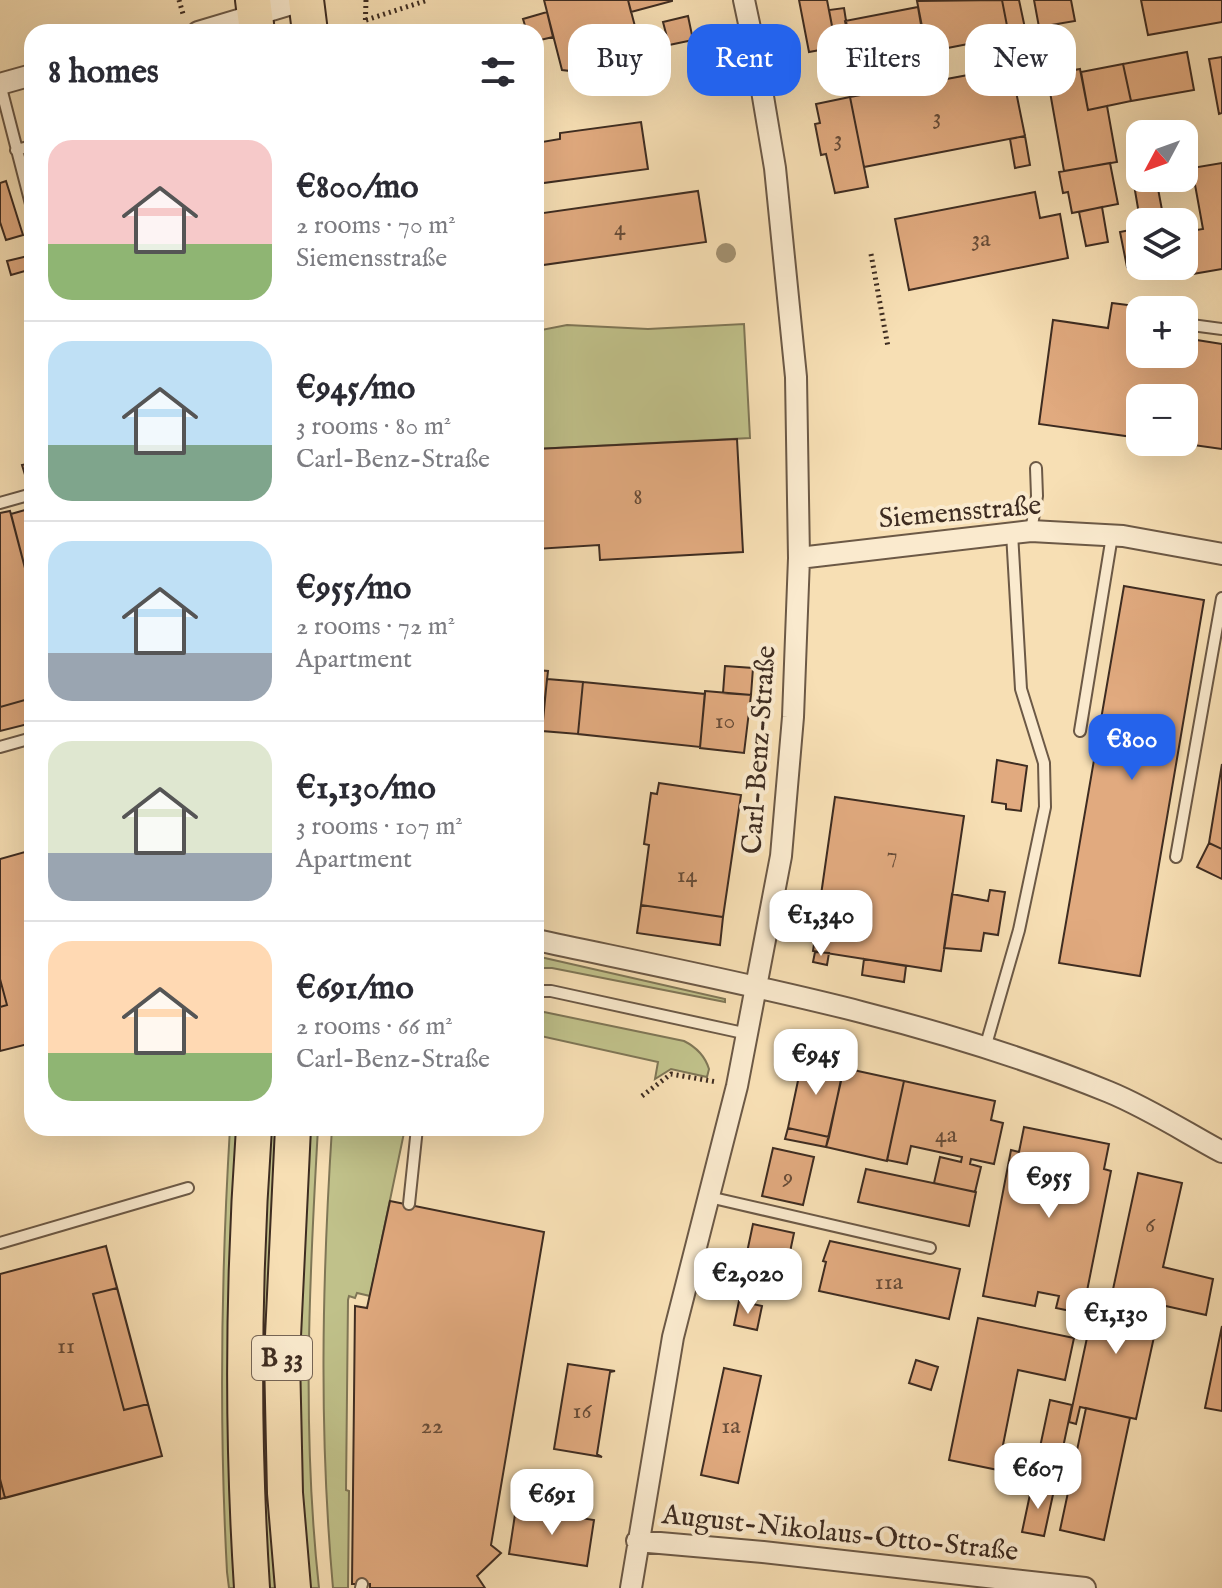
<!DOCTYPE html>
<html lang="en">
<head>
<meta charset="utf-8">
<style>
	body { margin:0; font-family:"IM FELL English",serif; background:#f2f2f3; color:#2b2b33; height:100vh; display:flex; flex-direction:column; font-size:30px; white-space:nowrap }
	* { box-sizing:border-box; margin:0 }
	p { font-size:26px; color:#7c7c81 }
	.icon { flex:none; width:44px; height:44px; fill:none; stroke:currentColor; stroke-width:2; stroke-linecap:round; stroke-linejoin:round }
	.map { position:relative; flex:1; overflow:hidden }
	.sheet { position:absolute; left:24px; top:24px; width:520px; height:1112px; display:flex; flex-direction:column; background:#fff; border-radius:24px; box-shadow:0 8px 32px #0002 }
	.sheet>* { flex:none }
	.banner { position:absolute; left:568px; top:24px; width:534px; height:72px; display:flex; gap:16px }
	.needle { width:52px; rotate:229deg }
	.tools { position:absolute; left:1126px; top:120px; display:grid; gap:16px }
	.tools a { display:grid; place-items:center; width:72px; height:72px; border-radius:16px; background:#fff; box-shadow:0 8px 32px #0002; font-size:40px }
	.price { position:absolute; translate:-50% -68px; padding:0 18px; border-radius:16px; background:#fff; color:#222; font-size:26px; line-height:52px; filter:drop-shadow(0 2px 4px #0008) }
	.price::after { content:''; position:absolute; left:50%; top:48px; width:24px; height:18px; margin-left:-12px; background:inherit; clip-path:polygon(0 0,100% 0,50% 100%) }
	.price.selected { background:#2563eb; color:#fff }
	ul { padding:0; list-style:none }
	li { display:flex; align-items:center; gap:24px; height:200px; padding:0 24px }
	li+li { border-top:2px solid #e1e1e2 }
	li span { display:grid; place-items:center; flex:none; width:224px; height:160px; border-radius:24px; color:#555 }
	li>.icon { margin-inline-start:auto }
	span .icon { width:96px; height:96px; fill:#fffc; stroke-width:1 }
	li b { font-size:34px }
	h2 { display:flex; justify-content:space-between; align-items:center; height:96px; padding:0 24px; font-size:34px }
	.pill { padding:0 28px; border-radius:24px; background:#fff; box-shadow:0 8px 32px #0002; font-size:28px; line-height:72px }
	.pill.selected { background:#2563eb; color:#fff }
	.map>svg:first-child { display:block }
</style>
</head>
<body>
<div class="map">
<svg width="1222" height="1588" viewBox="0 0 1222 1588">
	<rect width="100%" height="100%" fill="#f7dfb4"/>
	<filter id="stains"><feTurbulence type="fractalNoise" baseFrequency=".0025" numOctaves="4"/><feColorMatrix values="0 0 0 0 .2 0 0 0 0 .09 0 0 0 0 .02 0 0 0 .5 -.17"/></filter>
	<radialGradient id="worn" r=".72"><stop offset=".6" stop-color="#630" stop-opacity="0"/><stop offset="1" stop-color="#630" stop-opacity=".3"/></radialGradient>
	<path fill="#c0c18a" stroke="#7f7656" stroke-width="2" d="M744,324L750,438L536,449V331L567,325L648,329Z
		M536,956L725,999V1002L552,968H536Z
		M544,1012L684,1041C696,1047 705,1056 709,1069L707,1077L671,1069L655,1079L658,1062L536,1035V1013Z
		M230,1128H239L229,1360L228,1439L237,1588H229L227,1572C219,1423 221,1277 230,1128Z
		M269,1128H278L277,1588H268L258,1354Z
		M309,1128H318C309,1284 302,1432 319,1588H308C292,1435 299,1281 309,1128Z
		M332,1128H405L370,1296L357,1293L355,1298L349,1296L348,1300L346,1490L349,1491L348,1588H333C319,1433 322,1283 332,1128Z"/>
	<path fill="#e1aa7f" stroke="#3e2c21" stroke-width="2" d="M544,0H628L645,64L574,83L570,71L562,70Z
		M628,0H672V1L631,12Z
		M799,0H827L836,47L809,52Z
		M1002,0L1009,36L927,52L917,1Z
		M1002,0H1019L1026,33L1009,36Z
		M1034,0H1071L1075,21L1039,27Z
		M1141,0H1222V22L1148,35Z
		M918,7L924,42L852,55L845,21Z
		M844,8L850,46L839,49L836,47L829,10Z
		M547,12L553,37L536,41V32H527L523,19Z
		M688,16L693,40L669,45L663,22Z
		M1187,52L1194,90L1131,101L1123,64Z
		M1222,57V113L1219,114L1209,59Z
		M1123,64L1131,101L1088,110L1081,72Z
		M1011,67L1025,136L864,167L850,97Z
		M1080,69L1088,110L1107,106L1117,162L1064,171L1047,75Z
		M850,97L868,187L835,193L826,154L821,155L815,124L820,123L816,104Z
		M641,122L648,169L536,184V143L560,139V133Z
		M1025,136L1030,165L1015,168L1010,139Z
		M1110,163L1118,204L1072,213L1068,192L1063,193L1059,172Z
		M1222,163V269L1181,276L1179,266H1184V232L1203,229L1192,168Z
		M1156,178L1162,210L1139,214L1133,179Z
		M6,181L23,235L6,240L0,222V183Z
		M698,191L706,242L536,266V214Z
		M1035,192L1040,218L1060,214L1068,258L909,290L895,219Z
		M1102,207L1108,242L1086,246L1079,212Z
		M1140,228V264L1127,267L1120,232Z
		M32,255V269L11,275L7,261Z
		M1112,303L1143,307L1140,310V354H1184V338L1222,344V449L1172,442H1184V398H1140V438L1039,424L1053,320L1108,328Z
		M737,439L743,552L600,560L599,545L536,549V449Z
		M32,463V477L26,478L22,465Z
		M32,508V595L11,514Z
		M10,511L32,595V698L0,707V513Z
		M1124,586L1204,600L1140,976L1059,963Z
		M725,666L753,668L751,695L723,693Z
		M536,670L548,671L541,733H536Z
		M547,679L583,682L578,734L542,731Z
		M583,682L705,694L700,747L578,734Z
		M705,691L751,695L744,753L700,748Z
		M32,698V723L0,731V707Z
		M997,760L1027,766L1021,811L1006,809V804L992,802Z
		M1222,764V849L1209,843Z
		M659,783L741,795L723,917L641,905L649,845L644,844L651,793L657,794Z
		M835,797L964,816L941,971L813,951Z
		M1209,843L1222,849V879L1197,867Z
		M32,850V1043L0,1051V1007L7,1005L0,979V859Z
		M32,850V1043L0,1051V859Z
		M990,890L1005,892L998,935L984,933L981,951L944,948L952,894L988,901Z
		M641,905L723,917L720,945L637,933Z
		M815,952L829,953L827,965L813,962Z
		M864,959L906,966L904,982L862,975Z
		M803,1057L844,1065L829,1137L788,1128Z
		M844,1068L904,1081L887,1161L826,1147Z
		M904,1081L995,1101L991,1120L1003,1123L994,1164L971,1159L970,1164L981,1167L975,1192L934,1183L940,1157L961,1162L962,1157L911,1146L907,1164L887,1160Z
		M1024,1127L1109,1144L1104,1169L1111,1171L1085,1301H1082L1080,1313L1056,1308L1059,1296L1038,1292L1035,1306L983,1296L1011,1150L1019,1152Z
		M788,1128L829,1137L826,1147L785,1139Z
		M773,1148L814,1157L803,1205L762,1196Z
		M866,1169L976,1192L969,1226L858,1202Z
		M1138,1173L1182,1183L1163,1267L1213,1279L1206,1315L1112,1294Z
		M390,1201L544,1232L491,1545L501,1553L477,1576L485,1588H370V1584H352L355,1306L367,1308Z
		M753,1224L794,1233L783,1285L742,1276Z
		M830,1241L960,1269L949,1319L819,1291L826,1262L823,1261Z
		M106,1246L117,1288L93,1294L124,1410L148,1404L162,1456L5,1498L0,1479V1274Z
		M106,1246L162,1456L0,1499V1274Z
		M117,1288L148,1404L124,1410L93,1294Z
		M1097,1291L1161,1305L1136,1419L1080,1407L1076,1424L1069,1422Z
		M739,1301L762,1306L757,1330L734,1325Z
		M978,1318L1074,1338L1065,1380L1018,1370L998,1470L949,1460Z
		M1222,1326V1411L1205,1408Z
		M916,1360L938,1367L931,1390L909,1383Z
		M568,1364L615,1371L610,1372L597,1454L602,1457L554,1449Z
		M724,1368L761,1376L738,1483L701,1475Z
		M1050,1400L1072,1405L1054,1490L1032,1485Z
		M1086,1408L1130,1418L1104,1540L1060,1530Z
		M1032,1485L1054,1490L1044,1536L1022,1532Z
		M516,1508L594,1520L587,1566L509,1554Z"/>
	<g fill="none" stroke-linecap="round" stroke-linejoin="round">
		<g stroke="#6c5946" stroke-width="14">
			<path id="lane" d="M0,84L32,208
				M16,150L32,146
				M1184,324L1222,329
				M0,503L32,494
				M1031,531L1037,496L1036,468
				M1080,731L1112,536
				M0,747L32,738
				M1176,857L1222,598
				M536,991H551L748,1034
				M985,1048L1019,930L1045,807L1044,763L1021,689L1012,533
				M709,1197L930,1248
				M409,1204L417,1128
				M0,1243L188,1188
				M361,1588L362,1584"/>
		</g>
		<g stroke="#6c5946" stroke-width="24">
			<path id="street" d="M198,32L305,0
				M0,84L32,75
				M799,558L1031,531L1123,536L1222,554
				M536,940C729,981 926,1017 1109,1092C1148,1108 1185,1132 1222,1152
				M637,1541L763,1552L1085,1588
				M631,1588L673,1337L737,1086L781,856L793,717L799,558L796,377L775,168L757,61L744,0"/>
		</g>
		<g stroke="#3e2c21" stroke-width="38">
			<path id="primary" d="M253,0L257,32
				M306,0L310,32
				M293,1128L282,1357L285,1493L293,1588
				M252,1588C242,1434 243,1282 254,1128"/>
		</g>
		<path stroke="#3e2c21" stroke-width="5" stroke-dasharray="2 4" stroke-linecap="butt" d="M179,0L183,14
			M366,20L428,0
			M365,32L366,0
			M871,254L888,347
			M642,1096L671,1074L717,1082"/>
		<use href="#lane" stroke="#faeace" stroke-width="10"/>
		<use href="#street" stroke="#faeace" stroke-width="20"/>
		<use href="#primary" stroke="#f7dfb4" stroke-width="34"/>
	</g>
	<circle fill="#a39171" cx="726" cy="253" r="10"/>
	<g text-anchor="middle" dominant-baseline="central" stroke-width="8" stroke-linejoin="round" paint-order="stroke">
		<g font-size="24" fill="#674c38">
			<text x="937" y="117">3</text>
			<text x="838" y="139">3</text>
			<text x="620" y="228">4</text>
			<text x="981" y="239">3a</text>
			<text x="638" y="497">8</text>
			<text x="725" y="721">10</text>
			<text x="892" y="855">7</text>
			<text x="687" y="875">14</text>
			<text x="946" y="1135">4a</text>
			<text x="788" y="1177">9</text>
			<text x="1150" y="1225">6</text>
			<text x="889" y="1282">11a</text>
			<text x="66" y="1346">11</text>
			<text x="582" y="1411">16</text>
			<text x="432" y="1426">22</text>
			<text x="731" y="1426">1a</text>
		</g>
		<rect fill="#faeace" stroke="#766555" stroke-width="2" x="252" y="1336" width="60" height="44" rx="6"/>
		<g font-size="26" font-weight="bold" fill="#3e2c21">
			<text x="282" y="1358">B 33</text>
		</g>
		<g font-size="28" fill="#3e2c21" stroke="#faeace">
			<text transform="translate(960 513) rotate(-5)">Siemensstraße</text>
			<text transform="translate(760 750) rotate(-86)">Carl-Benz-Straße</text>
			<text transform="translate(840 1534) rotate(6)">August-Nikolaus-Otto-Straße</text>
		</g>
	</g>
	<rect width="100%" height="100%" filter="url(#stains)"/>
	<rect width="100%" height="100%" fill="url(#worn)"/>
</svg>
<div class="tools">
<a><svg class="needle" viewBox="-14 -14 28 28"><path d="M0-13l5 13h-10z" fill="#e53935"/><path d="M0 13l5-13h-10z" fill="#7c7c81"/></svg></a>
<a><svg class="icon" aria-label="layers" viewBox="0 0 24 24"><path d="M12 4l9 5-9 5-9-5zM3 14l9 5 9-5"/></svg></a>
<a>+</a>
<a>−</a>
</div>
<b class="price selected" style="left:1132px;top:782px">€800</b>
<b class="price" style="left:821px;top:958px">€1,340</b>
<b class="price" style="left:816px;top:1097px">€945</b>
<b class="price" style="left:1049px;top:1220px">€955</b>
<b class="price" style="left:748px;top:1316px">€2,020</b>
<b class="price" style="left:1116px;top:1356px">€1,130</b>
<b class="price" style="left:1038px;top:1511px">€607</b>
<b class="price" style="left:552px;top:1537px">€691</b>
<div class="banner">
<a class="pill">Buy</a>
<a class="pill selected">Rent</a>
<a class="pill">Filters</a>
<a class="pill">New</a>
</div>
<section class="sheet">
<h2>8 homes<svg class="icon" aria-label="filters" viewBox="0 0 24 24"><path d="M4 7h16M4 17h16"/><circle cx="9" cy="7" r="2"/><circle cx="15" cy="17" r="2"/></svg></h2>
<ul>
<li><span style="background:linear-gradient(#f6c9c9 65%,#8fb573 0)"><svg class="icon" aria-label="home" viewBox="0 0 24 24"><path d="M3 11l9-7 9 7M6 9v11h12V9"/></svg></span><div><b>€800/mo</b><p>2 rooms · 70 m²</p><p>Siemensstraße</p></div></li>
<li><span style="background:linear-gradient(#bfe0f5 65%,#7fa58c 0)"><svg class="icon" aria-label="home" viewBox="0 0 24 24"><path d="M3 11l9-7 9 7M6 9v11h12V9"/></svg></span><div><b>€945/mo</b><p>3 rooms · 80 m²</p><p>Carl-Benz-Straße</p></div></li>
<li><span style="background:linear-gradient(#bfe0f5 70%,#9aa5b1 0)"><svg class="icon" aria-label="home" viewBox="0 0 24 24"><path d="M3 11l9-7 9 7M6 9v11h12V9"/></svg></span><div><b>€955/mo</b><p>2 rooms · 72 m²</p><p>Apartment</p></div></li>
<li><span style="background:linear-gradient(#dfe7d0 70%,#9aa5b1 0)"><svg class="icon" aria-label="home" viewBox="0 0 24 24"><path d="M3 11l9-7 9 7M6 9v11h12V9"/></svg></span><div><b>€1,130/mo</b><p>3 rooms · 107 m²</p><p>Apartment</p></div></li>
<li><span style="background:linear-gradient(#ffd9b3 70%,#8fb573 0)"><svg class="icon" aria-label="home" viewBox="0 0 24 24"><path d="M3 11l9-7 9 7M6 9v11h12V9"/></svg></span><div><b>€691/mo</b><p>2 rooms · 66 m²</p><p>Carl-Benz-Straße</p></div></li>
</ul>
</section>
</div>
</body>
</html>
